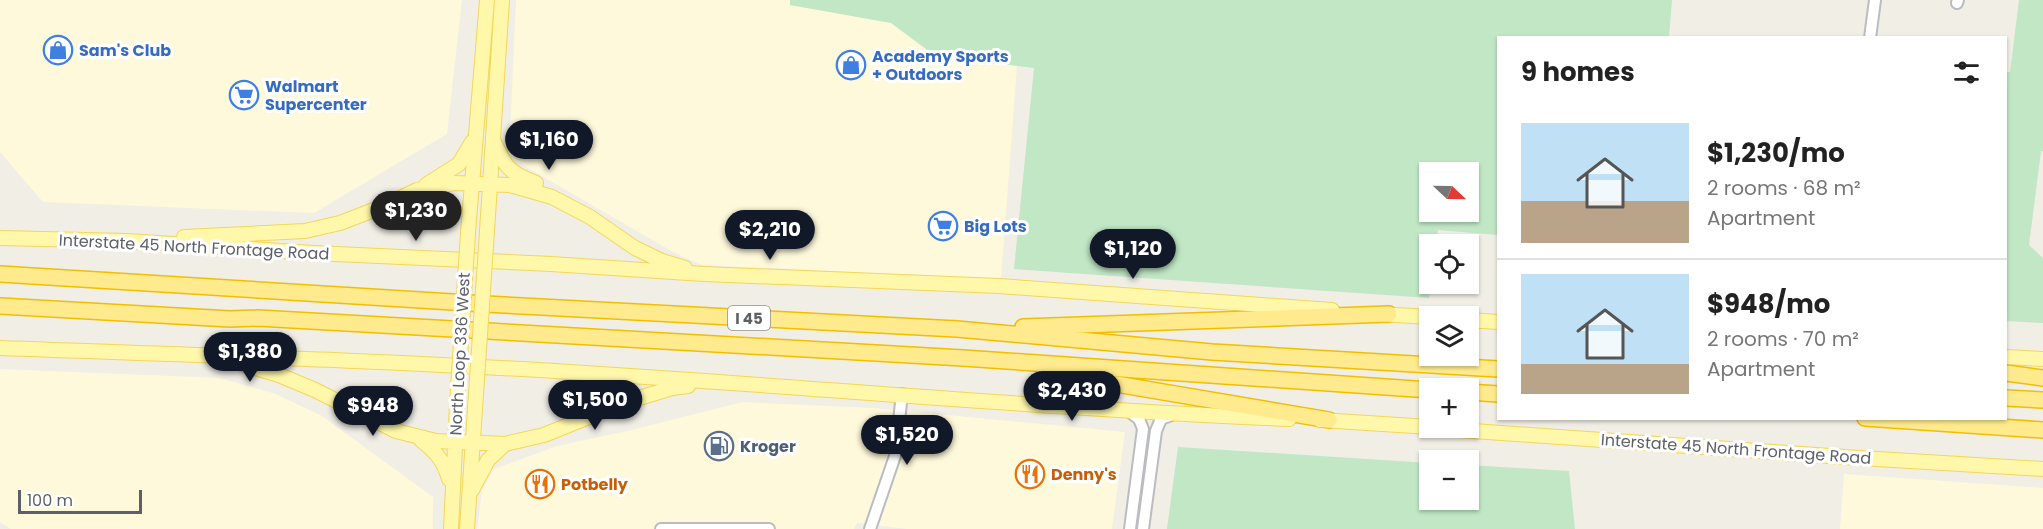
<!DOCTYPE html>
<html lang="en">
<head>
<meta charset="utf-8">
<style>
	body { margin:0; font-family:Poppins,sans-serif; background:#f2f2f2; color:#222; height:100vh; display:flex; flex-direction:column; font-size:22px; white-space:nowrap }
	* { box-sizing:border-box; margin:0 }
	p { font-size:20px; color:#767676 }
	.icon { flex:none; width:33px; height:33px; fill:none; stroke:currentColor; stroke-width:2; stroke-linecap:round; stroke-linejoin:round }
	.map { position:relative; flex:1; overflow:hidden }
	.drawer { position:absolute; left:1497px; top:36px; width:510px; height:384px; display:flex; flex-direction:column; background:#fff; border-radius:0px; box-shadow:0 2px 4px #0004 }
	.drawer>* { flex:none }
	.needle { width:39px; rotate:112deg }
	.fabs { position:absolute; left:1419px; top:162px; display:grid; gap:12px }
	.fabs a { display:grid; place-items:center; width:60px; height:60px; border-radius:0px; background:#fff; box-shadow:0 2px 4px #0004; font-size:30px }
	.scale { position:absolute; left:18px; bottom:15px; width:124px; box-sizing:border-box; padding-left:6px; border:3px solid #5d6066; border-top:0; font-size:16px; line-height:21px; white-space:nowrap; color:#5d6066; -webkit-text-stroke:4px #fff; paint-order:stroke }
	.price { position:absolute; translate:-50% -51px; padding:0 14px; border-radius:21px; background:#111827; color:#fff; font-size:20px; line-height:39px; filter:drop-shadow(0 2px 3px #0008) }
	.price::after { content:''; position:absolute; left:50%; top:36px; width:18px; height:14px; margin-left:-9px; background:inherit; clip-path:polygon(0 0,100% 0,50% 100%) }
	.price.selected { background:#222; color:#fff }
	ul { padding:0; list-style:none }
	li { display:flex; align-items:center; gap:18px; height:150px; padding:0 24px }
	li+li { border-top:2px solid #e0e0e0 }
	li span { display:grid; place-items:center; flex:none; width:168px; height:120px; border-radius:0px; color:#555 }
	li>.icon { margin-inline-start:auto }
	span .icon { width:72px; height:72px; fill:#fffc; stroke-width:1 }
	li b { font-size:26px }
	h2 { display:flex; justify-content:space-between; align-items:center; height:72px; padding:0 24px; font-size:26px }
	.map>svg:first-child { display:block }
</style>
</head>
<body>
<div class="map">
<svg width="2043" height="529" viewBox="0 0 2043 529">
	<rect width="100%" height="100%" fill="#f0eee5"/>
	<path fill="#fef9db" d="M0,0H462L447,134L314,213L43,202L0,152Z
		M516,0H790V5L891,23L934,55L1017,66L1001,279L702,265L673,252L509,157Z
		M0,369L220,378L276,394L322,416L433,497V529H11L0,522Z
		M742,402L875,408L1125,432L1112,529H908L857,523L854,529H477L482,490L494,469L557,446L627,431Z
		M1844,474L2043,488V529H1840Z"/>
	<path fill="#c1e7c5" fill-rule="evenodd" d="M790,0H1672L1669,37L1498,38V235L1438,230L1436,244H1430V284H1431L1429,298L1014,269L1034,68L934,55L891,23L790,5ZM1430,172H1468V212H1430Z
		M2019,0H2043V151H2041L2029,245L2043,258V323L2006,321V72H2010Z
		M1178,447L1429,463L1430,500H1468L1469,465L1569,471L1575,529H1167Z"/>
	<g fill="none" stroke-linecap="round" stroke-linejoin="round">
		<g stroke="#babcc1" stroke-width="14">
			<path id="minor" d="M1957,3L1958,0
				M1870,38L1875,0
				M1127,410L1139,419L1143,429L1130,529
				M661,529H769
				M870,529L895,456L902,394
				M1143,529L1156,431L1161,419L1174,414"/>
		</g>
		<g stroke="#f4d659" stroke-width="16">
			<path id="major" d="M493,140C506,167 507,172 536,183
				M426,185L459,164L472,142
				M487,231L502,0
				M468,233L487,0
				M184,237L305,231L340,223L379,208L417,190L454,183L510,185L552,197L590,217L635,248L662,261L685,268
				M0,238L127,241L314,253L551,264L704,274L999,286L1332,310
				M1378,314L1430,317
				M1468,320L1498,322
				M0,348C190,355 380,360 570,372C810,387 1049,409 1289,419
				M2006,357L2043,359
				M232,361L279,375L315,390L396,431L436,441L505,444L544,435L626,402L672,388L688,386
				M1320,420L1430,427
				M1430,428L1844,457L2043,469
				M421,440C436,452 444,461 449,479
				M472,490L488,460L505,444
				M451,529L457,404
				M467,529L475,409"/>
		</g>
		<g stroke="#f5bd00" stroke-width="18">
			<path id="highway" d="M0,274L485,304L957,329L1212,352L1498,369
				M0,306L230,319L258,318L963,358L1430,390
				M1023,327L1389,314
				M1045,372L1329,420
				M2006,373L2043,378
				M1468,392L1498,394
				M2006,398L2043,400
				M1865,418L2043,430"/>
		</g>
		<use href="#minor" stroke="#fff" stroke-width="10"/>
		<use href="#major" stroke="#fff8ab" stroke-width="14"/>
		<use href="#highway" stroke="#ffeb8d" stroke-width="15"/>
		<g stroke="#f4d659" stroke-width="16" stroke-linecap="butt">
			<path id="major-bridge" d="M457,404L468,233
				M475,409L487,231"/>
		</g>
		<use href="#major-bridge" stroke="#fff8ab" stroke-width="14"/>
	</g>
	<defs>
		<g id="shop-ring" transform="scale(1.5)"><circle r="9.5" fill="#fff" stroke="#3f7fe0" stroke-width="1.5"/><path d="M-5-2.5h2.3a2.7 3.5 0 0 1 5.4 0H5L5.5 6h-11ZM-1.5-2.5h3a1.5 2.3 0 0 0-3 0Z" fill="#3f7fe0"/></g>
		<g id="supermarket-ring" transform="scale(1.5)"><circle r="9.5" fill="#fff" stroke="#3f7fe0" stroke-width="1.5"/><path d="M-6-5.5h2.5l.6 2H6L4.5 2H-2.5L-4.4-4H-6ZM-1.5 3.2a1.3 1.3 0 1 0 .1 0ZM3 3.2a1.3 1.3 0 1 0 .1 0Z" fill="#3f7fe0"/></g>
		<g id="fuel-ring" transform="scale(1.5)"><circle r="9.5" fill="#fff" stroke="#5c6f8a" stroke-width="1.5"/><path d="M-5.5-6h7V0h2V4h1.3V-2.5L3-4.5l.8-.8L6-3V5H2.5V1h-1V6h-7ZM-4.2-4.7v3.2H.2V-4.7Z" fill="#5c6f8a"/></g>
		<g id="restaurant-ring" transform="scale(1.5)"><circle r="9.5" fill="#fff" stroke="#e8710a" stroke-width="1.5"/><path d="M-5-6h1v4h1v-4h1v4h1v-4h1v5L-1.5 .5V6h-2V.5L-5-1ZM5-6V6H3V1.5H1.5Q1.5-4 5-6Z" fill="#e8710a"/></g>
	</defs>
	<g fill-rule="evenodd">
		<use href="#shop-ring" x="58" y="50"/>
		<use href="#shop-ring" x="851" y="65"/>
		<use href="#supermarket-ring" x="244" y="95"/>
		<use href="#supermarket-ring" x="943" y="226"/>
		<use href="#fuel-ring" x="719" y="446"/>
		<use href="#restaurant-ring" x="1030" y="474"/>
		<use href="#restaurant-ring" x="540" y="484"/>
	</g>
	<g text-anchor="middle" dominant-baseline="central" stroke-width="6" stroke-linejoin="round" paint-order="stroke">
		<rect fill="#fff" stroke="#8e9094" stroke-width="1.5" x="728" y="306" width="42" height="24" rx="4.5"/>
		<g font-size="15" font-weight="bold" fill="#5d6066">
			<text x="749" y="318">I 45</text>
		</g>
		<g font-size="16" font-weight="bold" fill="#366cbe" stroke="#fff" text-anchor="start">
			<text x="79" y="50">Sam's Club</text>
			<text x="872" y="56">Academy Sports<tspan x="872" dy="18">+ Outdoors</tspan></text>
			<text x="265" y="86">Walmart<tspan x="265" dy="18">Supercenter</tspan></text>
			<text x="964" y="226">Big Lots</text>
		</g>
		<g font-size="16" fill="#5d6066" stroke="#fff">
			<text transform="translate(194 247) rotate(3)">Interstate 45 North Frontage Road</text>
			<text transform="translate(460 354) rotate(-87)">North Loop 336 West</text>
			<text transform="translate(1736 449) rotate(4)">Interstate 45 North Frontage Road</text>
		</g>
		<g font-size="16" font-weight="bold" fill="#4e5e75" stroke="#fff" text-anchor="start">
			<text x="740" y="446">Kroger</text>
		</g>
		<g font-size="16" font-weight="bold" fill="#c56008" stroke="#fff" text-anchor="start">
			<text x="1051" y="474">Denny's</text>
			<text x="561" y="484">Potbelly</text>
		</g>
	</g>
</svg>
<div class="fabs">
<a><svg class="needle" viewBox="-14 -14 28 28"><path d="M0-13l5 13h-10z" fill="#e53935"/><path d="M0 13l5-13h-10z" fill="#767676"/></svg></a>
<a><svg class="icon" aria-label="locate" viewBox="0 0 24 24"><circle cx="12" cy="12" r="6"/><path d="M12 2v4M12 18v4M2 12h4M18 12h4"/></svg></a>
<a><svg class="icon" aria-label="layers" viewBox="0 0 24 24"><path d="M12 4l9 5-9 5-9-5zM3 14l9 5 9-5"/></svg></a>
<a>+</a>
<a>−</a>
</div>
<div class="scale">100 m</div>
<b class="price" style="left:549px;top:171px">$1,160</b>
<b class="price selected" style="left:416px;top:242px">$1,230</b>
<b class="price" style="left:770px;top:261px">$2,210</b>
<b class="price" style="left:1133px;top:280px">$1,120</b>
<b class="price" style="left:250px;top:383px">$1,380</b>
<b class="price" style="left:1072px;top:422px">$2,430</b>
<b class="price" style="left:595px;top:431px">$1,500</b>
<b class="price" style="left:373px;top:437px">$948</b>
<b class="price" style="left:907px;top:466px">$1,520</b>
<section class="drawer">
<h2>9 homes<svg class="icon" aria-label="filters" viewBox="0 0 24 24"><path d="M4 7h16M4 17h16"/><circle cx="9" cy="7" r="2"/><circle cx="15" cy="17" r="2"/></svg></h2>
<ul>
<li><span style="background:linear-gradient(#bfe0f5 65%,#b9a48a 0)"><svg class="icon" aria-label="home" viewBox="0 0 24 24"><path d="M3 11l9-7 9 7M6 9v11h12V9"/></svg></span><div><b>$1,230/mo</b><p>2 rooms · 68 m²</p><p>Apartment</p></div></li>
<li><span style="background:linear-gradient(#bfe0f5 75%,#b9a48a 0)"><svg class="icon" aria-label="home" viewBox="0 0 24 24"><path d="M3 11l9-7 9 7M6 9v11h12V9"/></svg></span><div><b>$948/mo</b><p>2 rooms · 70 m²</p><p>Apartment</p></div></li>
</ul>
</section>
</div>
</body>
</html>
